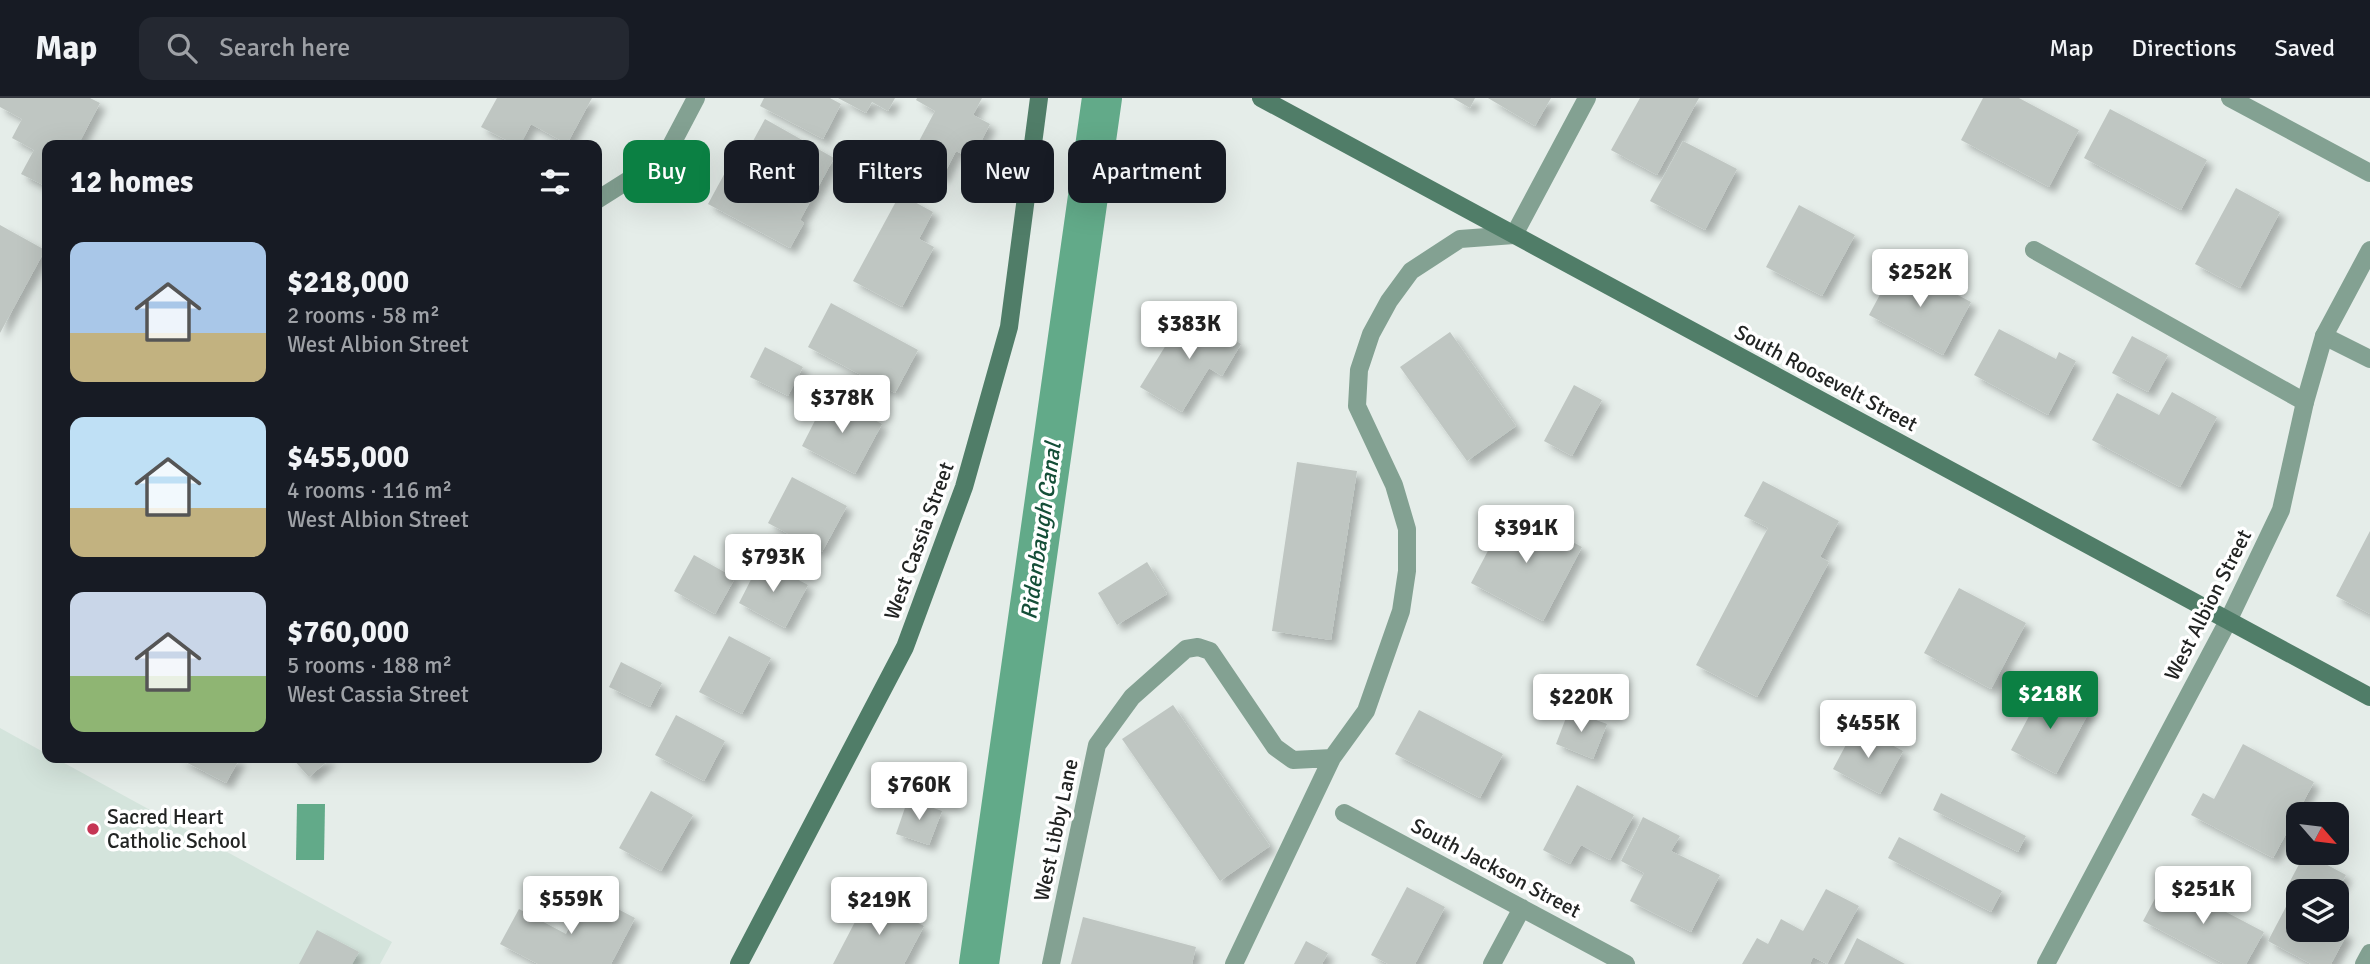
<!DOCTYPE html>
<html lang="en">
<head>
<meta charset="utf-8">
<style>
	body { margin:0; font-family:Signika,sans-serif; background:#242831; color:#f1f3f6; height:100vh; display:flex; flex-direction:column; font-size:26px; white-space:nowrap }
	* { box-sizing:border-box; margin:0 }
	p { font-size:23px; color:#9ea1a6 }
	.icon { flex:none; width:38px; height:38px; fill:none; stroke:currentColor; stroke-width:2; stroke-linecap:round; stroke-linejoin:round }
	.map { position:relative; flex:1; overflow:hidden }
	.drawer { position:absolute; left:42px; top:42px; width:560px; height:623px; display:flex; flex-direction:column; background:#171b24; border-radius:14px; box-shadow:0 7px 28px #0002 }
	.drawer>* { flex:none }
	.guide { position:absolute; left:623px; top:42px; width:665px; height:63px; display:flex; gap:14px }
	.needle { width:46px; rotate:118deg }
	.buttons { position:absolute; left:2286px; top:704px; display:grid; gap:14px }
	.buttons a { display:grid; place-items:center; width:63px; height:63px; border-radius:14px; background:#171b24; box-shadow:0 7px 28px #0002; font-size:35px }
	.price { position:absolute; translate:-50% -60px; padding:0 16px; border-radius:7px; background:#fff; color:#222; font-size:23px; line-height:46px; filter:drop-shadow(0 2px 4px #0008) }
	.price::after { content:''; position:absolute; left:50%; top:42px; width:21px; height:16px; margin-left:-10px; background:inherit; clip-path:polygon(0 0,100% 0,50% 100%) }
	.price.active { background:#0b8043; color:#fff }
	ul { padding:0; list-style:none }
	li { display:flex; align-items:center; gap:21px; height:175px; padding:0 28px }
	li span { display:grid; place-items:center; flex:none; width:196px; height:140px; border-radius:14px; color:#555 }
	li>.icon { margin-inline-start:auto }
	span .icon { width:84px; height:84px; fill:#fffc; stroke-width:1 }
	li b { font-size:30px }
	h2 { display:flex; justify-content:space-between; align-items:center; height:84px; padding:0 28px; font-size:30px }
	.chip { padding:0 24px; border-radius:14px; background:#171b24; box-shadow:0 7px 28px #0002; font-size:24px; line-height:63px }
	.chip.active { background:#0b8043; color:#fff }
	header { display:flex; align-items:center; gap:42px; box-sizing:border-box; height:98px; padding:0 35px; background:#171b24; border-bottom:2px solid #363941 }
	header strong { font-size:33px }
	nav { display:flex; gap:38px; margin-inline-start:auto; font-size:24px }
	.search { width:490px; height:63px; background:#242831; display:flex; align-items:center; gap:18px; box-sizing:border-box; padding:0 24px; border-radius:14px; color:#9ea1a6; font-size:26px }
	.map>svg:first-child { display:block }
</style>
</head>
<body>
<header>
<strong>Map</strong>
<div class="search"><svg class="icon" aria-label="search" viewBox="0 0 24 24"><circle cx="10" cy="10" r="6"/><path d="M15 15l6 6"/></svg>Search here</div>
<nav><a>Map</a><a>Directions</a><a>Saved</a></nav>
</header>
<div class="map">
<svg width="2370" height="866" viewBox="0 0 2370 866">
	<defs>
		<filter id="shadow"><feDropShadow dx="6" dy="6" stdDeviation="3.5" flood-color="#0004"/></filter>
	</defs>
	<rect width="100%" height="100%" fill="#e5ede9"/>
	<path fill="#d4e4dc" d="M0,630L47,656V660H55L392,844L380,866H0Z"/>
	<path fill="#62aa89" d="M297,706H325L324,762H296Z"/>
	<g fill="none" stroke-linecap="round" stroke-linejoin="round">
		<path stroke="#62aa89" stroke-width="40" d="M979,866L1102,0"/>
	</g>
	<path fill="#bfc6c2" filter="url(#shadow)" d="M0,0H90L100,5L78,47H47V89L21,76L34,52L12,40L22,21L0,9Z
		M497,0H592L567,46L531,26L520,47H516L481,29Z
		M764,0H830L841,6L823,41L760,8Z
		M838,0H895L888,13L872,4L866,15Z
		M917,0H982L973,17L990,26L972,61L956,53L942,80L909,62L935,13L916,2Z
		M1453,0H1475L1470,10Z
		M1488,0H1551L1535,28Z
		M1640,0H1699L1657,77L1611,52Z
		M1983,0H2019L2079,32L2049,89L1961,42Z
		M2110,11L2207,62L2181,112L2084,60Z
		M765,21L834,60L800,122L804,125L790,150L708,106L739,49L747,54Z
		M1683,43L1737,71L1705,132L1650,103Z
		M2236,90L2280,114L2240,190L2195,166Z
		M900,96L933,114L919,141L934,149L902,209L853,183Z
		M1799,107L1855,137L1822,198L1766,169Z
		M0,127L45,152L0,235Z
		M1897,165L1971,204L1943,257L1869,217Z
		M831,205L918,252L895,295L808,249Z
		M1187,213L1241,246L1222,278L1209,270L1182,314L1140,289Z
		M1999,231L2056,261L2059,254L2076,263L2048,317L1974,277Z
		M1450,234L1516,328L1467,363L1400,269Z
		M2132,238L2168,257L2148,294L2112,275Z
		M765,249L803,269L788,298L750,279Z
		M1574,287L1602,302L1572,358L1544,343Z
		M2172,294L2217,319L2180,389L2092,342L2117,295L2159,317Z
		M828,297L882,326L855,376L802,348Z
		M1297,364L1357,373L1331,542L1272,533Z
		M792,379L847,408L822,454L768,425Z
		M1763,383L1839,423L1820,459L1829,464L1757,599L1696,567L1768,430L1744,418Z
		M1510,411L1582,449L1543,523L1471,485Z
		M2370,433V516L2336,498Z
		M694,457L735,480L715,516L674,493Z
		M761,462L808,487L785,530L739,505Z
		M1147,464L1167,496L1117,527L1098,495Z
		M1959,490L2026,525L1991,591L1924,555Z
		M729,538L771,560L742,616L699,594Z
		M621,564L662,585L650,609L609,589Z
		M2044,590L2089,614L2056,676L2011,652Z
		M1173,607L1270,748L1220,783L1122,641Z
		M1419,612L1503,656L1480,700L1395,656Z
		M1569,612L1607,626L1593,661L1556,646Z
		M676,617L725,643L704,683L655,657Z
		M1856,628L1903,653L1880,696L1833,671Z
		M2243,646L2314,684L2273,760L2191,717L2203,695L2214,701Z
		M178,660H240L226,685Z
		M292,660H331L309,679Z
		M1577,687L1634,717L1610,762L1581,747L1570,766L1543,752Z
		M651,693L693,717L661,773L619,750Z
		M1941,695L2026,738L2018,754L1933,712Z
		M908,701L942,713L929,747L896,736Z
		M1643,719L1680,738L1671,753L1720,777L1691,834L1630,803L1644,775L1621,763Z
		M1899,739L2002,793L1991,814L1888,760Z
		M2305,755L2346,777L2337,793H2298V795L2287,789Z
		M2165,782L2264,834L2246,866H2224L2143,823Z
		M1407,789L1445,809L1415,866H1388L1371,857Z
		M1826,791L1859,808L1827,866L1813,859L1810,866H1742L1757,840L1768,846L1781,821L1803,833Z
		M587,795L635,820L611,866H538L500,846L519,811L566,836Z
		M868,799L924,828L904,866H833Z
		M2288,805L2298,810V831L2336,830L2347,836L2331,866H2311L2268,843Z
		M1083,819L1196,849L1192,866H1071Z
		M317,832L359,854L352,866H299Z
		M1857,840L1905,866H1844Z
		M1306,843L1328,855L1322,866H1294Z"/>
	<g fill="none" stroke-linecap="round" stroke-linejoin="round">
		<path stroke="#83a192" stroke-width="18" d="M2034,152L2305,304
			M2324,238L2370,261
			M2364,866L2370,855"/>
		<path stroke="#83a192" stroke-width="18" d="M2230,0L2370,75
			M597,102L665,59L696,0
			M1344,715L1626,866
			M1051,866L1097,647L1132,599L1186,551L1198,549L1210,553L1275,649L1293,662L1332,660
			M1234,866L1332,660L1366,613L1401,513L1407,473V431L1394,387L1357,308L1359,272L1371,236L1389,203L1411,173L1460,141L1514,137L1587,0
			M1492,866L1522,810
			M2046,866L2228,523L2281,412L2305,304L2324,238L2370,152"/>
		<path stroke="#507d68" stroke-width="18" d="M1261,0L2370,599
			M739,866L905,549L964,389L1009,229L1039,0"/>
	</g>
	<circle fill="#c53554" stroke="#fff" stroke-width="2.5" cx="93" cy="731" r="7"/>
	<g text-anchor="middle" dominant-baseline="central" stroke-width="7" stroke-linejoin="round" paint-order="stroke">
		<g font-size="21" fill="#222423" stroke="#fff">
			<text transform="translate(1826 280) rotate(28)">South Roosevelt Street</text>
			<text transform="translate(919 443) rotate(-70)">West Cassia Street</text>
			<text transform="translate(2208 507) rotate(-63)">West Albion Street</text>
			<text transform="translate(1056 732) rotate(-78)">West Libby Lane</text>
			<text transform="translate(1496 770) rotate(28)">South Jackson Street</text>
		</g>
		<g font-size="21" fill="#222423" stroke="#fff" text-anchor="start">
			<text x="107" y="719">Sacred Heart<tspan x="107" dy="24">Catholic School</tspan></text>
		</g>
		<g font-size="23" font-style="italic" fill="#144e37" stroke="#fff">
			<text transform="translate(1041 433) rotate(-82)">Ridenbaugh Canal</text>
		</g>
	</g>
</svg>
<div class="buttons">
<a><svg class="needle" viewBox="-14 -14 28 28"><path d="M0-13l5 13h-10z" fill="#e53935"/><path d="M0 13l5-13h-10z" fill="#9ea1a6"/></svg></a>
<a><svg class="icon" aria-label="layers" viewBox="0 0 24 24"><path d="M12 4l9 5-9 5-9-5zM3 14l9 5 9-5"/></svg></a>
</div>
<b class="price" style="left:1920px;top:211px">$252K</b>
<b class="price" style="left:1189px;top:263px">$383K</b>
<b class="price" style="left:842px;top:337px">$378K</b>
<b class="price" style="left:1526px;top:467px">$391K</b>
<b class="price" style="left:773px;top:496px">$793K</b>
<b class="price active" style="left:2050px;top:633px">$218K</b>
<b class="price" style="left:1581px;top:636px">$220K</b>
<b class="price" style="left:1868px;top:662px">$455K</b>
<b class="price" style="left:919px;top:724px">$760K</b>
<b class="price" style="left:2203px;top:828px">$251K</b>
<b class="price" style="left:571px;top:838px">$559K</b>
<b class="price" style="left:879px;top:839px">$219K</b>
<div class="guide">
<a class="chip active">Buy</a>
<a class="chip">Rent</a>
<a class="chip">Filters</a>
<a class="chip">New</a>
<a class="chip">Apartment</a>
</div>
<section class="drawer">
<h2>12 homes<svg class="icon" aria-label="filters" viewBox="0 0 24 24"><path d="M4 7h16M4 17h16"/><circle cx="9" cy="7" r="2"/><circle cx="15" cy="17" r="2"/></svg></h2>
<ul>
<li><span style="background:linear-gradient(#a9c7e8 65%,#c2b280 0)"><svg class="icon" aria-label="home" viewBox="0 0 24 24"><path d="M3 11l9-7 9 7M6 9v11h12V9"/></svg></span><div><b>$218,000</b><p>2 rooms · 58 m²</p><p>West Albion Street</p></div></li>
<li><span style="background:linear-gradient(#bfe0f5 65%,#c2b280 0)"><svg class="icon" aria-label="home" viewBox="0 0 24 24"><path d="M3 11l9-7 9 7M6 9v11h12V9"/></svg></span><div><b>$455,000</b><p>4 rooms · 116 m²</p><p>West Albion Street</p></div></li>
<li><span style="background:linear-gradient(#c9d6e8 60%,#8fb573 0)"><svg class="icon" aria-label="home" viewBox="0 0 24 24"><path d="M3 11l9-7 9 7M6 9v11h12V9"/></svg></span><div><b>$760,000</b><p>5 rooms · 188 m²</p><p>West Cassia Street</p></div></li>
</ul>
</section>
</div>
</body>
</html>
